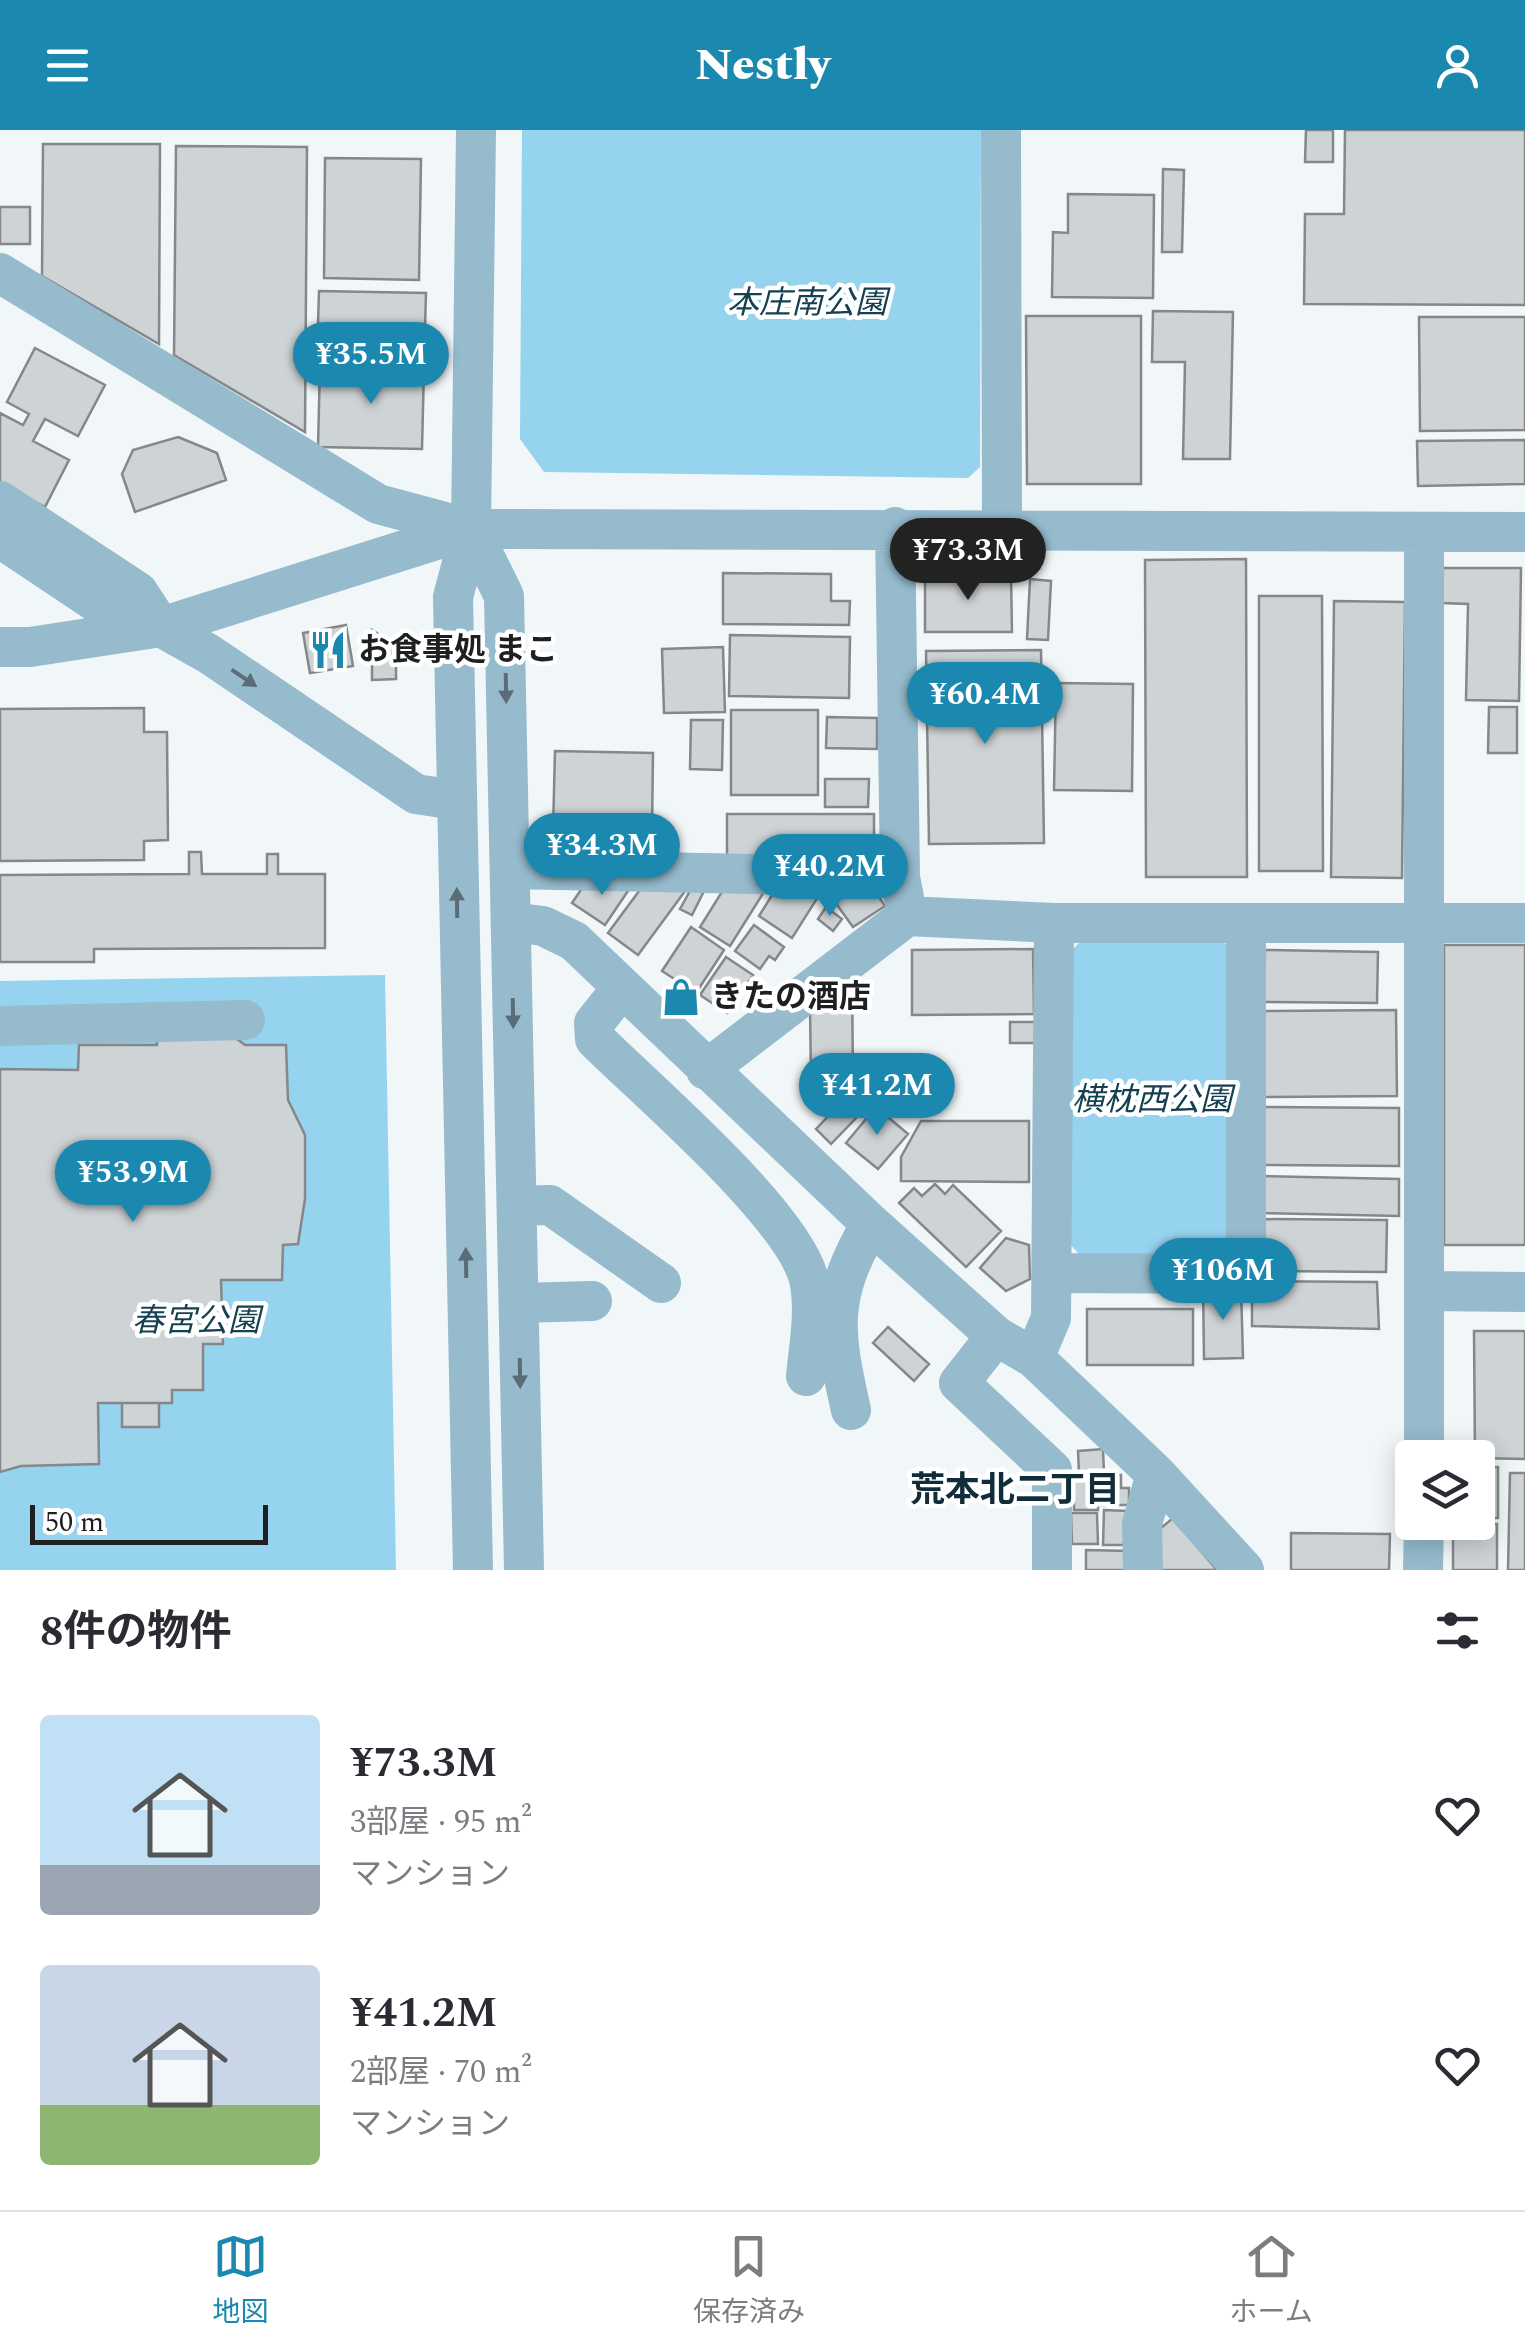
<!DOCTYPE html>
<html lang="ja">
<head>
<meta charset="utf-8">
<style>
	body { margin:0; font-family:Spectral,"Noto Sans JP",serif; background:#f2f2f3; color:#2b2b33; height:100vh; display:flex; flex-direction:column; font-size:38px; white-space:nowrap }
	* { box-sizing:border-box; margin:0 }
	p { font-size:32px; color:#7c7c81 }
	.icon { flex:none; width:55px; height:55px; fill:none; stroke:currentColor; stroke-width:2; stroke-linecap:round; stroke-linejoin:round }
	.map { position:relative; height:1440px; overflow:hidden }
	.side { display:flex; flex-direction:column; background:#fff; flex:1 }
	.side>* { flex:none }
	.fabs { position:absolute; left:1395px; top:1310px; display:grid; gap:20px }
	.fabs a { display:grid; place-items:center; width:100px; height:100px; border-radius:10px; background:#fff; box-shadow:0 5px 25px #0003; font-size:50px }
	.scale { position:absolute; left:30px; bottom:25px; width:238px; box-sizing:border-box; padding-left:10px; border:5px solid #1e1f20; border-top:0; font-size:28px; line-height:35px; white-space:nowrap; color:#1e1f20; -webkit-text-stroke:8px #fff; paint-order:stroke }
	.price { position:absolute; translate:-50% -85px; padding:0 22px; border-radius:35px; background:#1b89af; color:#fff; font-size:32px; line-height:65px; filter:drop-shadow(0 2px 5px #0008) }
	.price::after { content:''; position:absolute; left:50%; top:60px; width:30px; height:22px; margin-left:-15px; background:inherit; clip-path:polygon(0 0,100% 0,50% 100%) }
	.price.on { background:#222; color:#fff }
	ul { padding:0; list-style:none }
	li { display:flex; align-items:center; gap:30px; height:250px; padding:0 40px }
	li span { display:grid; place-items:center; flex:none; width:280px; height:200px; border-radius:10px; color:#555 }
	li>.icon { margin-inline-start:auto }
	span .icon { width:120px; height:120px; fill:#fffc; stroke-width:1 }
	li b { font-size:42px }
	h2 { display:flex; justify-content:space-between; align-items:center; height:120px; padding:0 40px; font-size:42px }
	header { display:flex; justify-content:space-between; align-items:center; height:130px; padding:0 40px; background:#1b89af; color:#fff; font-size:45px; font-weight:800 }
	.menu { display:flex; justify-content:space-around; align-items:center; height:140px; border-top:2px solid #e1e1e2; background:#fff; font-size:28px; color:#7c7c81 }
	.menu a { display:grid; justify-items:center; gap:5px }
	.menu .on { color:#1b89af }
	.map>svg:first-child { display:block }
</style>
</head>
<body>
<header><svg class="icon" aria-label="menu" viewBox="0 0 24 24"><path d="M4 6h16M4 12h16M4 18h16"/></svg>Nestly<svg class="icon" aria-label="person" viewBox="0 0 24 24"><circle cx="12" cy="8" r="4"/><path d="M4 21q1-7 8-7t8 7"/></svg></header>
<div class="map">
<svg width="1525" height="1440" viewBox="0 0 1525 1440">
	<rect width="100%" height="100%" fill="#f1f6f8"/>
	<path fill="#96d3ee" d="M522,0H981L980,337L968,348L544,342L520,309Z
		M1085,807H1220L1236,828V1115L1213,1136L1089,1135L1068,1112V824Z
		M385,845L396,1440H0V851Z"/>
	<path fill="#ced3d5" stroke="#84888a" stroke-width="2.5" d="M1306,0H1333V32H1305Z
		M1345,0H1525V175L1304,174L1305,84H1344Z
		M43,14H160L159,214L42,146Z
		M176,16L307,17L305,302L174,225Z
		M325,28L421,29L419,150L324,148Z
		M1163,39L1184,40L1182,122H1162Z
		M1068,64L1154,65L1153,168L1052,167L1053,102L1068,103Z
		M0,77H30V114H0Z
		M319,161L426,163L424,230L317,228Z
		M1153,181L1233,182L1230,329H1183L1185,232H1152Z
		M1026,186H1141V354H1027Z
		M1419,187H1525V300L1420,301Z
		M35,218L105,255L78,306L45,289L33,311L69,330L45,377L0,353V283L23,295L29,284L7,272Z
		M320,235L424,238L422,319L318,317Z
		M178,307L217,323L226,350L135,382L122,344L133,320Z
		M1525,310V354L1418,356L1417,311Z
		M1246,429L1247,747H1146L1145,430Z
		M1443,438H1521L1519,571L1466,570L1468,474L1442,473Z
		M723,443L831,444V471H850L849,495L723,494Z
		M925,443H1011L1012,502H925Z
		M1030,449L1051,451L1048,510L1027,509Z
		M1259,466H1322L1323,741H1259Z
		M1334,471L1405,472L1402,748L1331,747Z
		M346,495L353,536L310,543L303,503Z
		M372,500L396,515V549L372,550Z
		M730,505L850,507L849,568L729,566Z
		M723,517L725,582L664,583L662,519Z
		M1041,520L1044,713L929,714L926,521Z
		M1056,553L1133,554L1132,661L1054,660Z
		M1489,577H1517V623H1488Z
		M144,578V602H167L168,710L144,711V730L0,731V579Z
		M731,580H818V665H731Z
		M827,587L877,588V619L826,618Z
		M691,590H723L722,640L690,639Z
		M555,621L653,623L652,702L553,700Z
		M825,649H869L868,677H825Z
		M727,684H874V728L727,727Z
		M189,722H201L202,744H267V724H278V744H325V818L94,819V832H0V745L189,744Z
		M784,746L818,767L792,808L759,786Z
		M636,749L605,795L572,773L587,751Z
		M695,752L706,757L692,785L680,779Z
		M728,752L767,757L730,816L700,797Z
		M645,753H691L638,825L608,803Z
		M854,753L870,754L885,776L853,797L832,768Z
		M826,777L842,789L833,801L818,789Z
		M754,795L784,817L775,830L769,826L760,839L735,821Z
		M691,797L724,820L696,863L662,841Z
		M1444,815H1525V1115H1444Z
		M1033,819L1034,884L912,885V820Z
		M1265,820L1378,822L1377,873L1264,872Z
		M726,827L753,845L727,883L700,865Z
		M852,850L853,949L811,950L810,877Z
		M1396,880L1397,966L1258,967V881Z
		M1010,892H1038V913H1010Z
		M157,900L226,901L245,915H286L288,970L305,1005V1069L298,1114L283,1115L282,1150H221L223,1214H203V1260H172V1273H98L99,1334L21,1336L0,1342V939L78,940L79,915H157Z
		M841,973L857,987L831,1014L816,999Z
		M876,977L908,1004L878,1039L846,1013Z
		M1260,977L1399,978V1036L1259,1035Z
		M921,991H1029V1052L901,1051V1027Z
		M1259,1046L1399,1049V1086L1258,1083Z
		M935,1054L945,1064L953,1055L1001,1101L966,1137L899,1073L914,1058L922,1066Z
		M1255,1089L1387,1090L1386,1142L1255,1141Z
		M1006,1108L1029,1115L1030,1149L1006,1161L980,1138Z
		M1252,1151L1377,1152L1379,1199L1252,1196Z
		M1241,1156L1243,1228L1204,1229L1203,1157Z
		M1087,1179H1193V1235H1087Z
		M888,1197L929,1234L914,1251L873,1213Z
		M1474,1201H1525V1329L1475,1328Z
		M122,1273H159V1297H122Z
		M1103,1319L1104,1343L1079,1344L1078,1321Z
		M1478,1337H1498V1388H1478Z
		M1510,1343H1525V1440H1508Z
		M1100,1345H1121V1358H1129V1375H1100Z
		M1074,1348H1098V1380H1074Z
		M1104,1380L1128,1381L1127,1415H1103Z
		M1071,1383H1097L1098,1414H1072Z
		M1173,1388L1217,1440H1160L1155,1403Z
		M1497,1394V1440H1453V1395Z
		M1291,1403L1390,1404L1389,1440H1291Z
		M1086,1420L1130,1421V1440H1086Z"/>
	<g fill="none" stroke-linecap="round" stroke-linejoin="round">
		<path stroke="#95bbcd" stroke-width="40" d="M1001,0L1002,397
			M0,143L378,374L471,399L504,466L524,1440
			M0,371L138,462L159,494
			M895,397L900,747L905,773
			M0,408L96,472L161,497L209,524L416,664L455,670
			M0,517H30L161,497L471,399L1525,402
			M510,739L900,747
			M511,792L543,796L574,811L871,1094L996,1206L1034,1228L1156,1344L1244,1440
			M622,858L594,893L595,909C646,960 799,1089 810,1154C815,1184 809,1216 806,1246
			M0,896L245,890
			M706,940L907,786L1054,793H1525
			M517,1076L550,1075L661,1153
			M1053,1143L1246,1144V794
			M1425,1161L1525,1162
			M519,1173L592,1171
			M996,1206L959,1253L1052,1340V1440
			M1034,1228L1051,1188L1054,793
			M851,1280C833,1200 828,1167 871,1094
			M1424,1328V403
			M473,1440L453,467L471,399L476,0
			M1143,1440L1142,1394L1156,1344
			M1423,1440L1424,1392"/>
	</g>
	<defs><path id="oneway-solid" d="M-6-.8H1V-3.2L6.5 0L1 3.2V.8H-6Z" transform="scale(2.5)"/></defs>
	<g fill="#5a6d76">
		<use href="#oneway-solid" transform="translate(244 548) rotate(34)"/>
		<use href="#oneway-solid" transform="translate(506 558) rotate(89)"/>
		<use href="#oneway-solid" transform="translate(457 773) rotate(-91)"/>
		<use href="#oneway-solid" transform="translate(513 883) rotate(89)"/>
		<use href="#oneway-solid" transform="translate(466 1133) rotate(-91)"/>
		<use href="#oneway-solid" transform="translate(520 1243) rotate(89)"/>
	</g>
	<defs>
		<g id="restaurant-bare" transform="scale(3)"><path d="M-5-6h1v4h1v-4h1v4h1v-4h1v5L-1.5 .5V6h-2V.5L-5-1ZM5-6V6H3V1.5H1.5Q1.5-4 5-6Z" fill="#1b89af" stroke="#fff" stroke-width="2.5" paint-order="stroke"/></g>
		<g id="shop-bare" transform="scale(3)"><path d="M-5-2.5h2.3a2.7 3.5 0 0 1 5.4 0H5L5.5 6h-11ZM-1.5-2.5h3a1.5 2.3 0 0 0-3 0Z" fill="#1b89af" stroke="#fff" stroke-width="2.5" paint-order="stroke"/></g>
	</defs>
	<g fill-rule="evenodd">
		<use href="#restaurant-bare" x="328" y="520"/>
		<use href="#shop-bare" x="681" y="867"/>
	</g>
	<g text-anchor="middle" dominant-baseline="central" stroke-width="9" stroke-linejoin="round" paint-order="stroke">
		<g font-size="32" font-style="italic" fill="#154051" stroke="#fff">
			<text x="807" y="173">本庄南公園</text>
			<text x="1152" y="970">横枕西公園</text>
			<text x="196" y="1191">春宮公園</text>
		</g>
		<g font-size="32" font-weight="bold" fill="#1e1f20" stroke="#fff" text-anchor="start">
			<text x="358" y="520">お食事処 まこ</text>
			<text x="711" y="867">きたの酒店</text>
		</g>
		<g font-size="35" font-weight="bold" fill="#112d39" stroke="#fff">
			<text x="1015" y="1360">荒本北二丁目</text>
		</g>
	</g>
</svg>
<div class="fabs">
<a><svg class="icon" aria-label="layers" viewBox="0 0 24 24"><path d="M12 4l9 5-9 5-9-5zM3 14l9 5 9-5"/></svg></a>
</div>
<div class="scale">50 m</div>
<b class="price" style="left:371px;top:277px">¥35.5M</b>
<b class="price on" style="left:968px;top:473px">¥73.3M</b>
<b class="price" style="left:985px;top:617px">¥60.4M</b>
<b class="price" style="left:602px;top:768px">¥34.3M</b>
<b class="price" style="left:830px;top:789px">¥40.2M</b>
<b class="price" style="left:877px;top:1008px">¥41.2M</b>
<b class="price" style="left:133px;top:1095px">¥53.9M</b>
<b class="price" style="left:1223px;top:1193px">¥106M</b>
</div>
<section class="side">
<h2>8件の物件<svg class="icon" aria-label="filters" viewBox="0 0 24 24"><path d="M4 7h16M4 17h16"/><circle cx="9" cy="7" r="2"/><circle cx="15" cy="17" r="2"/></svg></h2>
<ul>
<li><span style="background:linear-gradient(#bfe0f5 75%,#9aa5b1 0)"><svg class="icon" aria-label="home" viewBox="0 0 24 24"><path d="M3 11l9-7 9 7M6 9v11h12V9"/></svg></span><div><b>¥73.3M</b><p>3部屋 · 95 m²</p><p>マンション</p></div><svg class="icon" aria-label="heart" viewBox="0 0 24 24"><path d="M12 20l-8-8c-3-5 5-10 8-4 3-6 11-1 8 4z"/></svg></li>
<li><span style="background:linear-gradient(#c9d6e8 70%,#8fb573 0)"><svg class="icon" aria-label="home" viewBox="0 0 24 24"><path d="M3 11l9-7 9 7M6 9v11h12V9"/></svg></span><div><b>¥41.2M</b><p>2部屋 · 70 m²</p><p>マンション</p></div><svg class="icon" aria-label="heart" viewBox="0 0 24 24"><path d="M12 20l-8-8c-3-5 5-10 8-4 3-6 11-1 8 4z"/></svg></li>
</ul>
</section>
<nav class="menu">
<a class="on"><svg class="icon" aria-label="map" viewBox="0 0 24 24"><path d="M3 6l6-2 6 2 6-2v14l-6 2-6-2-6 2zM9 4v14M15 6v14"/></svg>地図</a>
<a><svg class="icon" aria-label="saved" viewBox="0 0 24 24"><path d="M7 4h10v16l-5-4-5 4z"/></svg>保存済み</a>
<a><svg class="icon" aria-label="home" viewBox="0 0 24 24"><path d="M3 11l9-7 9 7M6 9v11h12V9"/></svg>ホーム</a>
</nav>
</body>
</html>
